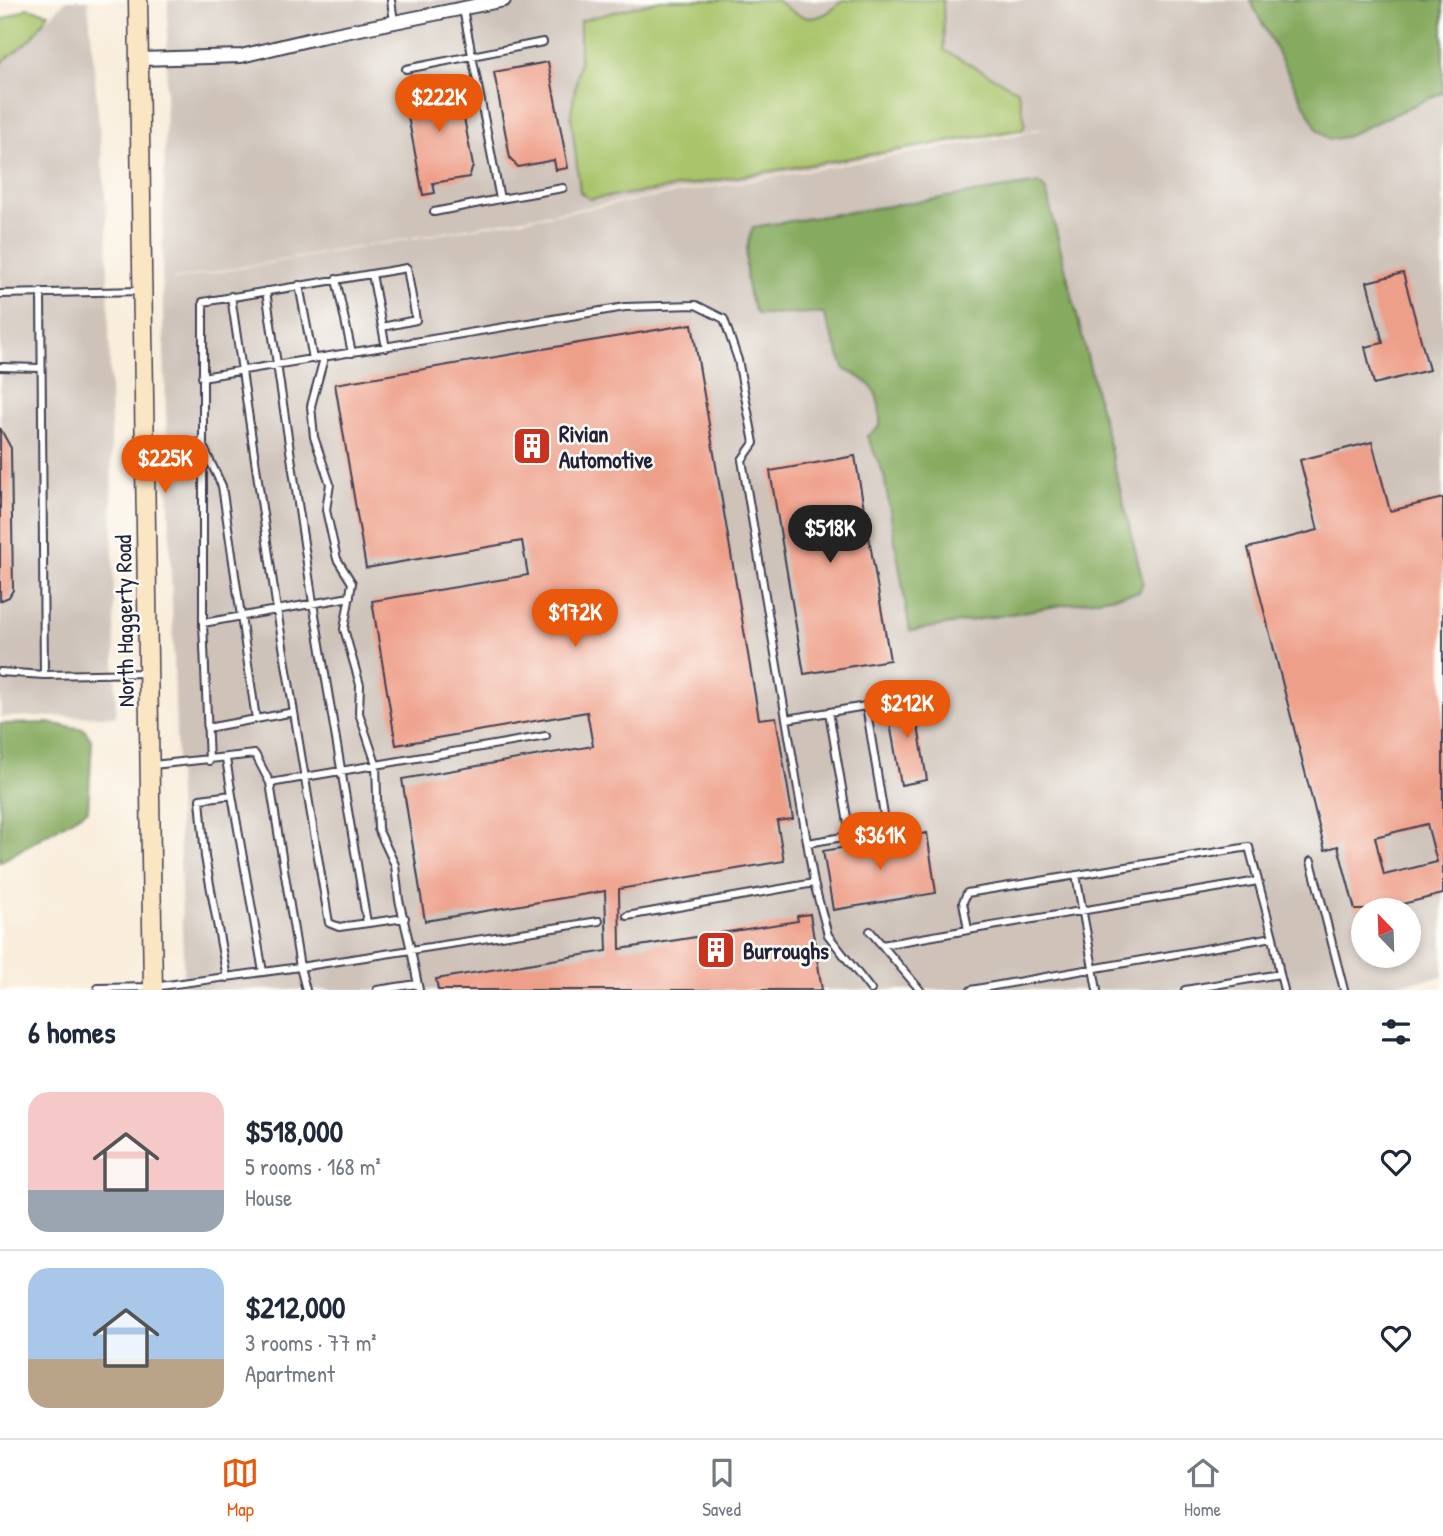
<!DOCTYPE html>
<html lang="en">
<head>
<meta charset="utf-8">
<style>
	body { margin:0; font-family:"Patrick Hand",sans-serif; background:#f2f2f3; color:#1f2937; height:100vh; display:flex; flex-direction:column; font-size:26px; white-space:nowrap }
	* { box-sizing:border-box; margin:0 }
	p { font-size:23px; color:#747a83 }
	.icon { flex:none; width:38px; height:38px; fill:none; stroke:currentColor; stroke-width:2; stroke-linecap:round; stroke-linejoin:round }
	.map { position:relative; height:990px; overflow:hidden }
	.side { display:flex; flex-direction:column; background:#fff; flex:1 }
	.side>* { flex:none }
	.needle { width:46px; rotate:337deg }
	.tools { position:absolute; left:1351px; top:898px; display:grid; gap:14px }
	.tools a { display:grid; place-items:center; width:70px; height:70px; border-radius:50%; background:#fff; box-shadow:0 4px 10px #0003; font-size:35px }
	.price { position:absolute; translate:-50% -60px; padding:0 16px; border-radius:24px; background:#ea580c; color:#fff; font-size:23px; line-height:46px; filter:drop-shadow(0 2px 4px #0008) }
	.price::after { content:''; position:absolute; left:50%; top:42px; width:21px; height:16px; margin-left:-10px; background:inherit; clip-path:polygon(0 0,100% 0,50% 100%) }
	.price.selected { background:#222; color:#fff }
	ul { padding:0; list-style:none }
	li { display:flex; align-items:center; gap:21px; height:175px; padding:0 28px }
	li+li { border-top:2px solid #e0e1e3 }
	li span { display:grid; place-items:center; flex:none; width:196px; height:140px; border-radius:21px; color:#555 }
	li>.icon { margin-inline-start:auto }
	span .icon { width:84px; height:84px; fill:#fffc; stroke-width:1 }
	li b { font-size:30px }
	h2 { display:flex; justify-content:space-between; align-items:center; height:84px; padding:0 28px; font-size:30px }
	.tab-bar { display:flex; justify-content:space-around; align-items:center; height:98px; border-top:2px solid #e0e1e3; background:#fff; font-size:19px; color:#747a83 }
	.tab-bar a { display:grid; justify-items:center; gap:4px }
	.tab-bar .selected { color:#ea580c }
	.map>svg:first-child { display:block }
</style>
</head>
<body>
<div class="map">
<svg width="1443" height="990" viewBox="0 0 1443 990">
	<rect width="100%" height="100%" fill="#fdfcf7"/>
	<filter id="ink" filterUnits="userSpaceOnUse"><feTurbulence type="fractalNoise" baseFrequency=".0143" numOctaves="2"/><feDisplacementMap in="SourceGraphic" scale="14" xChannelSelector="R" yChannelSelector="G"/><feConvolveMatrix kernelMatrix="1 2 1 2 8 2 1 2 1" color-interpolation-filters="sRGB"/></filter>
	<filter id="wash" filterUnits="userSpaceOnUse"><feTurbulence type="fractalNoise" baseFrequency=".00686" numOctaves="4" result="noise"/><feDisplacementMap in="SourceGraphic" scale="28" xChannelSelector="R" yChannelSelector="G"/><feGaussianBlur stdDeviation="1.57" result="paint"/><feColorMatrix in="noise" values="0 0 0 0 0 0 0 0 0 0 0 0 0 0 0 0 0 1.4 0 .05"/><feComposite in="paint" operator="in"/></filter>
	<g filter="url(#wash)">
		<rect width="100%" height="100%" fill="#f9eddc"/>
		<path fill="#cec2b9" fill-rule="evenodd" d="M67,0H88L107,215L116,716L0,717V65Z
			M168,0H1443V977L1360,990H184L162,281ZM1050,127L1022,134L173,280V279ZM1363,910H1409V956H1363Z"/>
		<path fill="#a9c46b" stroke="#667353" stroke-width="2" d="M660,0H777C802,22 818,25 843,0H943L944,50L1018,91L1025,121L1023,129L652,191L589,199L580,192L571,114L580,59V21Z
			M27,8L49,13L32,38L0,64V21Z"/>
		<path fill="#86aa5f" stroke="#54664d" stroke-width="2" d="M1250,0H1443V92L1344,137L1329,140L1317,129Z
			M1039,183L1046,190L1143,582L1139,592L910,631L884,475L867,436L880,426C881,395 875,382 845,370L823,313L757,314C743,291 743,251 753,227Z
			M47,723L84,729L92,741L88,810L0,862V724Z"/>
		<g id="blocks">
			<path fill="#ee9f89" fill-rule="evenodd" d="M548,62L568,168L556,170L554,160L518,167L510,158L494,72Z
				M457,80L473,166L469,177L433,183L435,193L423,195L403,90Z
				M1403,273L1429,370L1374,384L1365,347L1383,343L1367,282Z
				M692,324L759,719L776,717L793,819L777,821L784,861L619,889L620,949L798,921L797,916L810,914L822,990H438L436,979L607,951L605,891L425,921L402,779L593,746L587,712L396,745L372,601L528,575L522,541L366,568L335,384Z
				M0,428L11,448L13,590L9,597L0,601Z
				M1372,442L1390,511L1443,498V894L1378,910H1355L1338,846L1325,850L1248,548L1318,530L1300,460ZM1427,824L1437,862L1384,875L1375,837Z
				M855,456L890,660L804,674L770,471Z
				M913,696L927,780L901,785L886,701Z
				M927,833L936,893L833,910L823,851Z"/>
		</g>
	</g>
	<g filter="url(#ink)">
		<use href="#blocks" fill-opacity="0" stroke="#424053" stroke-width="2"/>
		<g fill="none" stroke-linecap="round" stroke-linejoin="round">
			<g stroke="#424053" stroke-width="10">
				<path id="lane" d="M391,0L394,22
					M463,9L500,199L563,188
					M406,69L543,42
					M434,212L500,199
					M372,274L382,327
					M336,279L352,353
					M299,285L313,359
					M266,291L313,603L367,923
					M41,292L44,675
					M0,294L142,291
					M231,296L277,610L329,923L339,927L405,918
					M324,358L311,406L314,437L330,484L326,510L337,559L352,583L344,629L360,685L359,713L376,764L378,829L395,865L399,900L411,950L599,921
					M0,367L41,368
					M202,377L625,307L696,305L724,319L738,360L754,443L742,460L814,883L828,935L871,990
					M202,444L222,486L256,719L207,728
					M148,449L201,442
					M203,627V623L350,597
					M0,672L44,675L147,673
					M829,712L850,835
					M256,719L294,712
					M787,719L866,706L885,821L877,831L808,843
					M226,759L232,795L200,799L205,857L227,978
					M209,761L203,623V302L407,268L416,320L382,327L386,348
					M153,765L255,754L270,783L300,967L411,950L419,990
					M270,783L546,736
					M232,795L263,972
					M1311,861L1344,990
					M1076,875L1097,990
					M627,916L814,883
					M968,930L1258,881
					M870,931L920,990
					M1273,937L1280,974
					M882,945L968,930L963,902L967,893L1249,847L1273,937L971,990
					M98,988L153,987L300,967L306,990
					M377,990L417,984
					M1185,990L1280,974L1284,990"/>
			</g>
			<g stroke="#424053" stroke-width="16">
				<path id="street" d="M140,59L241,56L320,37L504,0"/>
			</g>
			<g stroke="#424053" stroke-width="21">
				<path id="secondary" d="M138,0L153,990"/>
			</g>
			<use href="#lane" stroke="#fff" stroke-width="6"/>
			<use href="#street" stroke="#fff" stroke-width="12"/>
			<use href="#secondary" stroke="#fbe6c4" stroke-width="18"/>
		</g>
	</g>
	<defs>
		<g id="building-square" transform="scale(2.0125)"><rect x="-9" y="-9" width="18" height="18" rx="4" fill="#c8321e" stroke="#fdfcf7"/><path d="M-4-6H4V6H1V3H-1V6H-4ZM-2.5-4.3h1.7v1.8h-1.7ZM.8-4.3h1.7v1.8H.8ZM-2.5-1h1.7V.8h-1.7ZM.8-1h1.7V.8H.8Z" fill="#fff"/></g>
	</defs>
	<g fill-rule="evenodd">
		<use href="#building-square" x="532" y="446"/>
		<use href="#building-square" x="716" y="950"/>
	</g>
	<g text-anchor="middle" dominant-baseline="central" stroke-width="5" stroke-linejoin="round" paint-order="stroke">
		<g font-size="23" font-weight="bold" fill="#22223b" stroke="#fdfcf7" text-anchor="start">
			<text x="559" y="433">Rivian<tspan x="559" dy="26">Automotive</tspan></text>
			<text x="743" y="950">Burroughs</text>
		</g>
		<g font-size="23" fill="#22223b" stroke="#fdfcf7">
			<text transform="translate(124 621) rotate(-91)">North Haggerty Road</text>
		</g>
	</g>
</svg>
<div class="tools">
<a><svg class="needle" viewBox="-14 -14 28 28"><path d="M0-13l5 13h-10z" fill="#e53935"/><path d="M0 13l5-13h-10z" fill="#747a83"/></svg></a>
</div>
<b class="price" style="left:439px;top:134px">$222K</b>
<b class="price" style="left:165px;top:495px">$225K</b>
<b class="price selected" style="left:830px;top:565px">$518K</b>
<b class="price" style="left:575px;top:649px">$172K</b>
<b class="price" style="left:907px;top:740px">$212K</b>
<b class="price" style="left:880px;top:872px">$361K</b>
</div>
<section class="side">
<h2>6 homes<svg class="icon" aria-label="filters" viewBox="0 0 24 24"><path d="M4 7h16M4 17h16"/><circle cx="9" cy="7" r="2"/><circle cx="15" cy="17" r="2"/></svg></h2>
<ul>
<li><span style="background:linear-gradient(#f6c9c9 70%,#9aa5b1 0)"><svg class="icon" aria-label="home" viewBox="0 0 24 24"><path d="M3 11l9-7 9 7M6 9v11h12V9"/></svg></span><div><b>$518,000</b><p>5 rooms · 168 m²</p><p>House</p></div><svg class="icon" aria-label="heart" viewBox="0 0 24 24"><path d="M12 20l-8-8c-3-5 5-10 8-4 3-6 11-1 8 4z"/></svg></li>
<li><span style="background:linear-gradient(#a9c7e8 65%,#b9a48a 0)"><svg class="icon" aria-label="home" viewBox="0 0 24 24"><path d="M3 11l9-7 9 7M6 9v11h12V9"/></svg></span><div><b>$212,000</b><p>3 rooms · 77 m²</p><p>Apartment</p></div><svg class="icon" aria-label="heart" viewBox="0 0 24 24"><path d="M12 20l-8-8c-3-5 5-10 8-4 3-6 11-1 8 4z"/></svg></li>
</ul>
</section>
<nav class="tab-bar">
<a class="selected"><svg class="icon" aria-label="map" viewBox="0 0 24 24"><path d="M3 6l6-2 6 2 6-2v14l-6 2-6-2-6 2zM9 4v14M15 6v14"/></svg>Map</a>
<a><svg class="icon" aria-label="saved" viewBox="0 0 24 24"><path d="M7 4h10v16l-5-4-5 4z"/></svg>Saved</a>
<a><svg class="icon" aria-label="home" viewBox="0 0 24 24"><path d="M3 11l9-7 9 7M6 9v11h12V9"/></svg>Home</a>
</nav>
</body>
</html>
